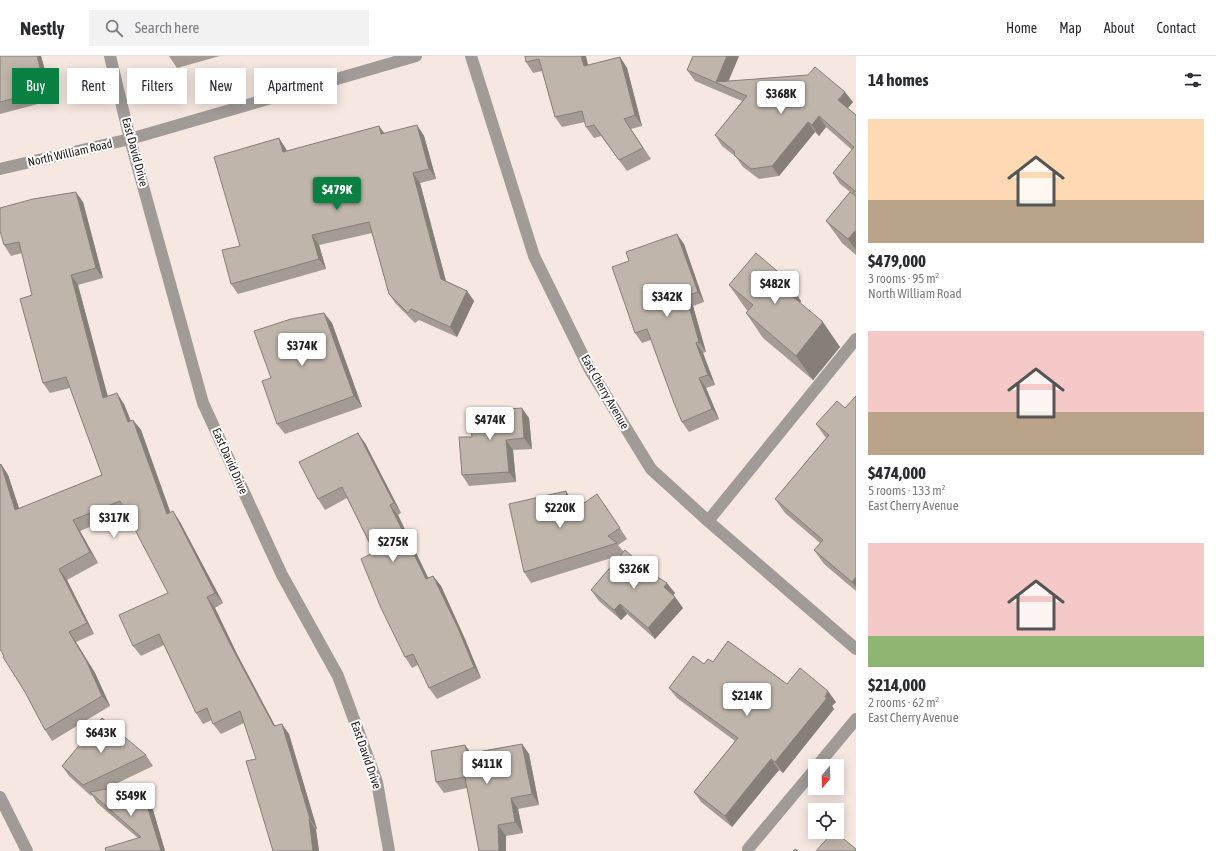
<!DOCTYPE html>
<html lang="en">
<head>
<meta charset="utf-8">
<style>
	body { margin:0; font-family:"Asap Condensed",sans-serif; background:#f2f2f3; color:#2b2b33; height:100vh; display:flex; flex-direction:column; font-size:15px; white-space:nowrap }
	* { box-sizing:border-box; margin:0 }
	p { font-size:13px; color:#7c7c81 }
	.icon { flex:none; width:22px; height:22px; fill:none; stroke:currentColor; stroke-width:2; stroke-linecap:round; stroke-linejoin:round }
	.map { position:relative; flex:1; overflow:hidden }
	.details { display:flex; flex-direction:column; background:#fff; width:360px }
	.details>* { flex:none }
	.hud { position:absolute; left:12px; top:12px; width:380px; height:36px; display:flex; gap:8px }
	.needle { width:26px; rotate:199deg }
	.buttons { position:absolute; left:808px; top:703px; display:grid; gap:8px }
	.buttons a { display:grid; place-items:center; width:36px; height:36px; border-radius:0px; background:#fff; box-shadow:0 2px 10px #0003; font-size:20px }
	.price { position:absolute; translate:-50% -34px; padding:0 9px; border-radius:4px; background:#fff; color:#222; font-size:13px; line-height:26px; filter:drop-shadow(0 1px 2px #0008) }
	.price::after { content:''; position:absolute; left:50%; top:24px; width:12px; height:9px; margin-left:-6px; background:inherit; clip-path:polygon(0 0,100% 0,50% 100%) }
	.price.current { background:#0b8043; color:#fff }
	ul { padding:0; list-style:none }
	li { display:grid; align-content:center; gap:8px; height:212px; padding:0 12px }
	li span { display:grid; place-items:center; height:124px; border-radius:0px; color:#555 }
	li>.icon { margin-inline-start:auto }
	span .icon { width:72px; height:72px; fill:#fffc; stroke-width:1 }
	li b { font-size:17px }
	h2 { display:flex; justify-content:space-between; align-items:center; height:48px; padding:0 12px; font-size:17px }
	.pill { padding:0 14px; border-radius:0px; background:#fff; box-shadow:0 2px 10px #0003; font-size:14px; line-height:36px }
	.pill.current { background:#0b8043; color:#fff }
	header { display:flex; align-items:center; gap:24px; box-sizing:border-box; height:56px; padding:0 20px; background:#fff; border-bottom:1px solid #e1e1e2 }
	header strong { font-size:19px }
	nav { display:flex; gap:22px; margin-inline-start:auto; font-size:14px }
	.search { width:280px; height:36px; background:#f2f2f3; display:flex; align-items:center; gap:10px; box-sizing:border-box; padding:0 14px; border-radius:0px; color:#7c7c81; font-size:15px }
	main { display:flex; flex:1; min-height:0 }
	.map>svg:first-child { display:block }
</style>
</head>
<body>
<header>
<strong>Nestly</strong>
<div class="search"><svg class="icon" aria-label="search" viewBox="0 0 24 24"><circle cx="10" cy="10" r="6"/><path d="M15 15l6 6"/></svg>Search here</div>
<nav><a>Home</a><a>Map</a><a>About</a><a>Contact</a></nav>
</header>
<main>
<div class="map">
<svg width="856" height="795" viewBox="0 0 856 795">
	<rect width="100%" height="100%" fill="#f6e7e1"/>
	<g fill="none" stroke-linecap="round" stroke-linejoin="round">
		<path stroke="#a09b97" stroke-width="12" d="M110,0L130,83L203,347L282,519L338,620L377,726L389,795
			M471,0L534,200L589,312L651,413L708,465L856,593
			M0,113L130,83L416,0
			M708,465L856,283
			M817,710L856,663
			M0,741L27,795
			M748,793L815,713"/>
	</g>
	<path fill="#a49c93" d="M0,0H41L53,44L0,58Z
		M169,0H220L177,12Z
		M525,0L588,9L620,1L627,12L642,70L631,73L651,103L627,115L601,80L594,82L586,71L585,66L562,71L555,61L542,15L533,17L526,6Z
		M693,0H739L728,25L853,46L848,52L856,59V199L842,187L826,165L850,136L840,128L833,117L852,94L826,71L819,80L815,76L779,120L759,123L743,111L736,101L722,90L715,79L742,45L695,25L687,14Z
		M417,69L424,80L436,123L420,127L446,225L467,235L474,245L457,281L419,264L415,267L396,248L389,238L372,177L319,189L326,213L238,238L231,228L240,190L279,82L286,93L287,95L379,70L385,78Z
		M83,146L103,222L78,229L107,341L124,348L131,365L133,364L141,374L170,457L173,455L180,466L223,547L215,552L237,598L275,670L289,678L317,773L316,774L319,795H273L256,703L244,667L221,678L213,668L212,664L203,668L196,657L164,589L141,600L133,590L168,537L126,456L80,475L98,507L67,524L94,578L76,586L95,617L110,650L52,685L45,674L25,636L4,600L1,408L8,419L19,453L102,419L70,332L50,337L43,327L32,239L22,197L11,200L4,189Z
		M684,188L704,246L693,250L706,296L703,297L715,329L706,332L719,363L689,376L682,366L651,284L642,287L635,277L629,205Z
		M784,221L801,245L800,247L840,291L813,324L763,282L746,257L748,255L746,253L729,229Z
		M324,257L332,267L362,351L285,378L277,368L271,322Z
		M856,340V535L824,508L814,494L820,487L785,457L775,443L826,382L816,368L845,352Z
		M529,362L532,393L513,394L516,426L469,430L462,419L472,381Z
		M365,387L401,457L398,459L428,522L433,520L441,530L465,583L481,622L437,643L429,632L418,609L412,612L405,601L374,496L347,442L325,454L318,443Z
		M573,446L575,453L605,449L627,483L618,489L624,496L675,537L673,539L675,541L683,552L655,583L627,558L621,564L599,545L591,534L621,499L531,527L524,516Z
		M713,606L787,628L836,646L832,650L834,653L783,717L779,714L732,771L701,746L694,736L735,685L677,642L669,632L704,608Z
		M522,688L529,698L539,749L518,753L523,777L506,780V795H479L467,732L444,737L436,726L471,697Z
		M146,699L153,710L105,733L151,747L165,795H106L138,782L97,747L92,739L91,740L69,720L62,710Z"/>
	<path fill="#867f78" d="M37,0H41L53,44L46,34Z
		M581,0H586L591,21L584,10Z
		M727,0H739L726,31L716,26Z
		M620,1L627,12L642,70L635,59Z
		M845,36L853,46L845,55L838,44Z
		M819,60L826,71L819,80L812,69Z
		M808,66L815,76L779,120L772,110Z
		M417,69L424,80L436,123L429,113Z
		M379,70L386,80L381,78Z
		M279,82L286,93L290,106L283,96Z
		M413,117L420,127L448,233L441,223Z
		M76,136L83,146L103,222L96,212Z
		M855,175L856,176V194L848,183Z
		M677,178L684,188L704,246L698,236Z
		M312,179L319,189L326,213L319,203Z
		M71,219L78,229L111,352L103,342Z
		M784,221L801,245L795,253L778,228Z
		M467,235L474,245L457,281L450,271Z
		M686,240L693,250L706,296L699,286Z
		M324,257L332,267L362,351L354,340Z
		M823,266L840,291L813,324L796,300Z
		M696,287L703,297L715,329L708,319Z
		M699,322L706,332L719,363L712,353Z
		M117,337L124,348L135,376L128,366Z
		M522,352L529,362L532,393L524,382Z
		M133,364L141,374L175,469L167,458Z
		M358,377L365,387L401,457L394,447Z
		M506,384L513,394L516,426L509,416Z
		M1,408L8,419L23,464L15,454Z
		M566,435L573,446L577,467L570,457Z
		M390,449L398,459L434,534L426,523Z
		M173,455L180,466L223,547L215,537Z
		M73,464L80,475L98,507L90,496Z
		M59,513L67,524L94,578L87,567Z
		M433,520L441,530L465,583L481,622L474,611Z
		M856,521V531L852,526Z
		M667,527L675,537L671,542L664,531Z
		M207,541L215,552L237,598L281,681L274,670L230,588Z
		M675,541L683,552L655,583L648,572Z
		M620,548L627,558L621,564L614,554Z
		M69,576L76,586L95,617L110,650L102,640Z
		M828,635L836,646L832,650L834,653L783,717L775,706Z
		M282,668L289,678L317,773L310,763Z
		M522,688L529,698L539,749L532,738Z
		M465,689L473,700L467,698Z
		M771,703L779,714L732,771L725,760Z
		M143,736L151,747L165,795H161Z
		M511,742L518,753L523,777L515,766Z
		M309,763L316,774L319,795H313Z
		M498,769L506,780V795H499Z"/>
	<path fill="#bfb5ab" stroke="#867f78" d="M0,0H37L46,34L0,46Z
		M525,0H581L584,10L620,1L635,59L624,63L643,92L619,104L594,69L586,71L582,55L555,61L539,3L526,6Z
		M693,0H727L716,26L808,19L815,11L845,36L838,44L856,59V136L833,117L854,91L819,60L812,69L808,66L772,110L751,113L735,100L734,95L715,79L747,40L687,14Z
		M417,69L429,113L413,117L441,223L467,235L450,271L411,253L408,257L389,238L369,166L312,179L319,203L231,228L222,194L240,190L214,101L279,82L283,96L379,70L381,78Z
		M76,136L96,212L71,219L103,342L117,337L128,366L133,364L167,458L173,455L215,537L207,541L230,588L274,670L282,668L310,763H309L313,795H273L246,705L256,703L240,655L213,668L207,652L196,657L159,578L133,590L119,559L168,537L120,445L73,464L90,496L59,513L87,567L69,576L87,606L102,640L45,674L25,636L3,601L4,600L0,593V409L1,408L15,454L102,419L66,321L43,327L20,243L32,239L19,186L4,189L0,175V152L33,143Z
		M850,136L856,140V175H855L848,183L826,165Z
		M677,178L698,236L686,240L699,286L696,287L708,319L699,322L712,353L682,366L674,347L647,273L635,277L612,211L629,205L626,196Z
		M756,197L784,221L778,228L823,266L796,300L746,257L753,249L729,229Z
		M324,257L354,340L277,368L262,325L271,322L254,275L291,263Z
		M856,340V521L852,526L814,494L823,484L775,443L829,379L816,368L837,345L845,352Z
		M522,352L524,382L506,384L509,416L462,419L459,381H472L470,356Z
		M358,377L394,447L390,449L426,523L433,520L458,572L474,611L429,632L413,598L405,601L381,552L361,503L374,496L342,431L318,443L299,406Z
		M566,435L570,457L597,438L620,472L608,480L617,487L524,516L509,448Z
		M625,494L651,517L667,527L664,531L675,541L648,572L620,548L614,554L591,534Z
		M728,585L787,628L800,612L828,635L825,641L827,642L775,706L771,703L725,760L694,736L738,682L669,632L693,600L704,608L708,603L713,606Z
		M102,662L146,699L83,729L62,710Z
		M522,688L532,738L511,742L515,766L498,769L499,795H479L465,721L436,726L431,695L465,689L467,698Z
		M133,728L143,736L161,795H106L105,792L141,781L90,736Z
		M833,776H835L856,793V795H816Z
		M795,793L798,795H793Z"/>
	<g text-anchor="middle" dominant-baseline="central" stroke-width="4" stroke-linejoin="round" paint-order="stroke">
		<g font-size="12" fill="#201b19" stroke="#fff">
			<text transform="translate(135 96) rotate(75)">East David Drive</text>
			<text transform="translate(70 97) rotate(-13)">North William Road</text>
			<text transform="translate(605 336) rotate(60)">East Cherry Avenue</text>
			<text transform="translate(230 405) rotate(66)">East David Drive</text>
			<text transform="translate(366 699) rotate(71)">East David Drive</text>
		</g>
	</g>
</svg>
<div class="buttons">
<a><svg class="needle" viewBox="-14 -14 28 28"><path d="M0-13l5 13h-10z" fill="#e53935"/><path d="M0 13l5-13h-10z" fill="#7c7c81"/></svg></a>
<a><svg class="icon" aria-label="locate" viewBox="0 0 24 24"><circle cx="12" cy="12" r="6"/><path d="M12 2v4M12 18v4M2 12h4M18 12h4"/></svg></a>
</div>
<b class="price" style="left:781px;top:59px">$368K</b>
<b class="price current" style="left:337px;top:155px">$479K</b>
<b class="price" style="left:775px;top:249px">$482K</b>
<b class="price" style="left:667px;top:262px">$342K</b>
<b class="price" style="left:302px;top:311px">$374K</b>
<b class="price" style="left:490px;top:385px">$474K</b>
<b class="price" style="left:560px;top:473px">$220K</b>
<b class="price" style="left:114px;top:483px">$317K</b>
<b class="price" style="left:393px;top:507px">$275K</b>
<b class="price" style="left:634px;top:534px">$326K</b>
<b class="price" style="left:747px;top:661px">$214K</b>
<b class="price" style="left:101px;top:698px">$643K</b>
<b class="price" style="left:487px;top:729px">$411K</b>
<b class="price" style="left:131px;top:761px">$549K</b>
<div class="hud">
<a class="pill current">Buy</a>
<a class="pill">Rent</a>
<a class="pill">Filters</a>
<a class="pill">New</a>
<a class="pill">Apartment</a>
</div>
</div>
<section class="details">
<h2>14 homes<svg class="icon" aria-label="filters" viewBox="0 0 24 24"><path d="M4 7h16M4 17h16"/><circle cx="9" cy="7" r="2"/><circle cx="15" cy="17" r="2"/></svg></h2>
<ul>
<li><span style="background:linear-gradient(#ffd9b3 65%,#b9a48a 0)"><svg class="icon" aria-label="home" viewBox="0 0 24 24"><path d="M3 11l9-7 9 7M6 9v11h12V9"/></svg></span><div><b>$479,000</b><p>3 rooms · 95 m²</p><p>North William Road</p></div></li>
<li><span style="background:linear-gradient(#f6c9c9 65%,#b9a48a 0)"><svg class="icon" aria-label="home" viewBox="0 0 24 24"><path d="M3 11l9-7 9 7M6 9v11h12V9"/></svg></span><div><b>$474,000</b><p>5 rooms · 133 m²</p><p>East Cherry Avenue</p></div></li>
<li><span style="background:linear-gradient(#f6c9c9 75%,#8fb573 0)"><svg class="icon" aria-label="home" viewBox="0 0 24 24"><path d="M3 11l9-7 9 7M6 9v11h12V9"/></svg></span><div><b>$214,000</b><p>2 rooms · 62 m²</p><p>East Cherry Avenue</p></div></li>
</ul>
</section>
</main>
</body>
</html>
